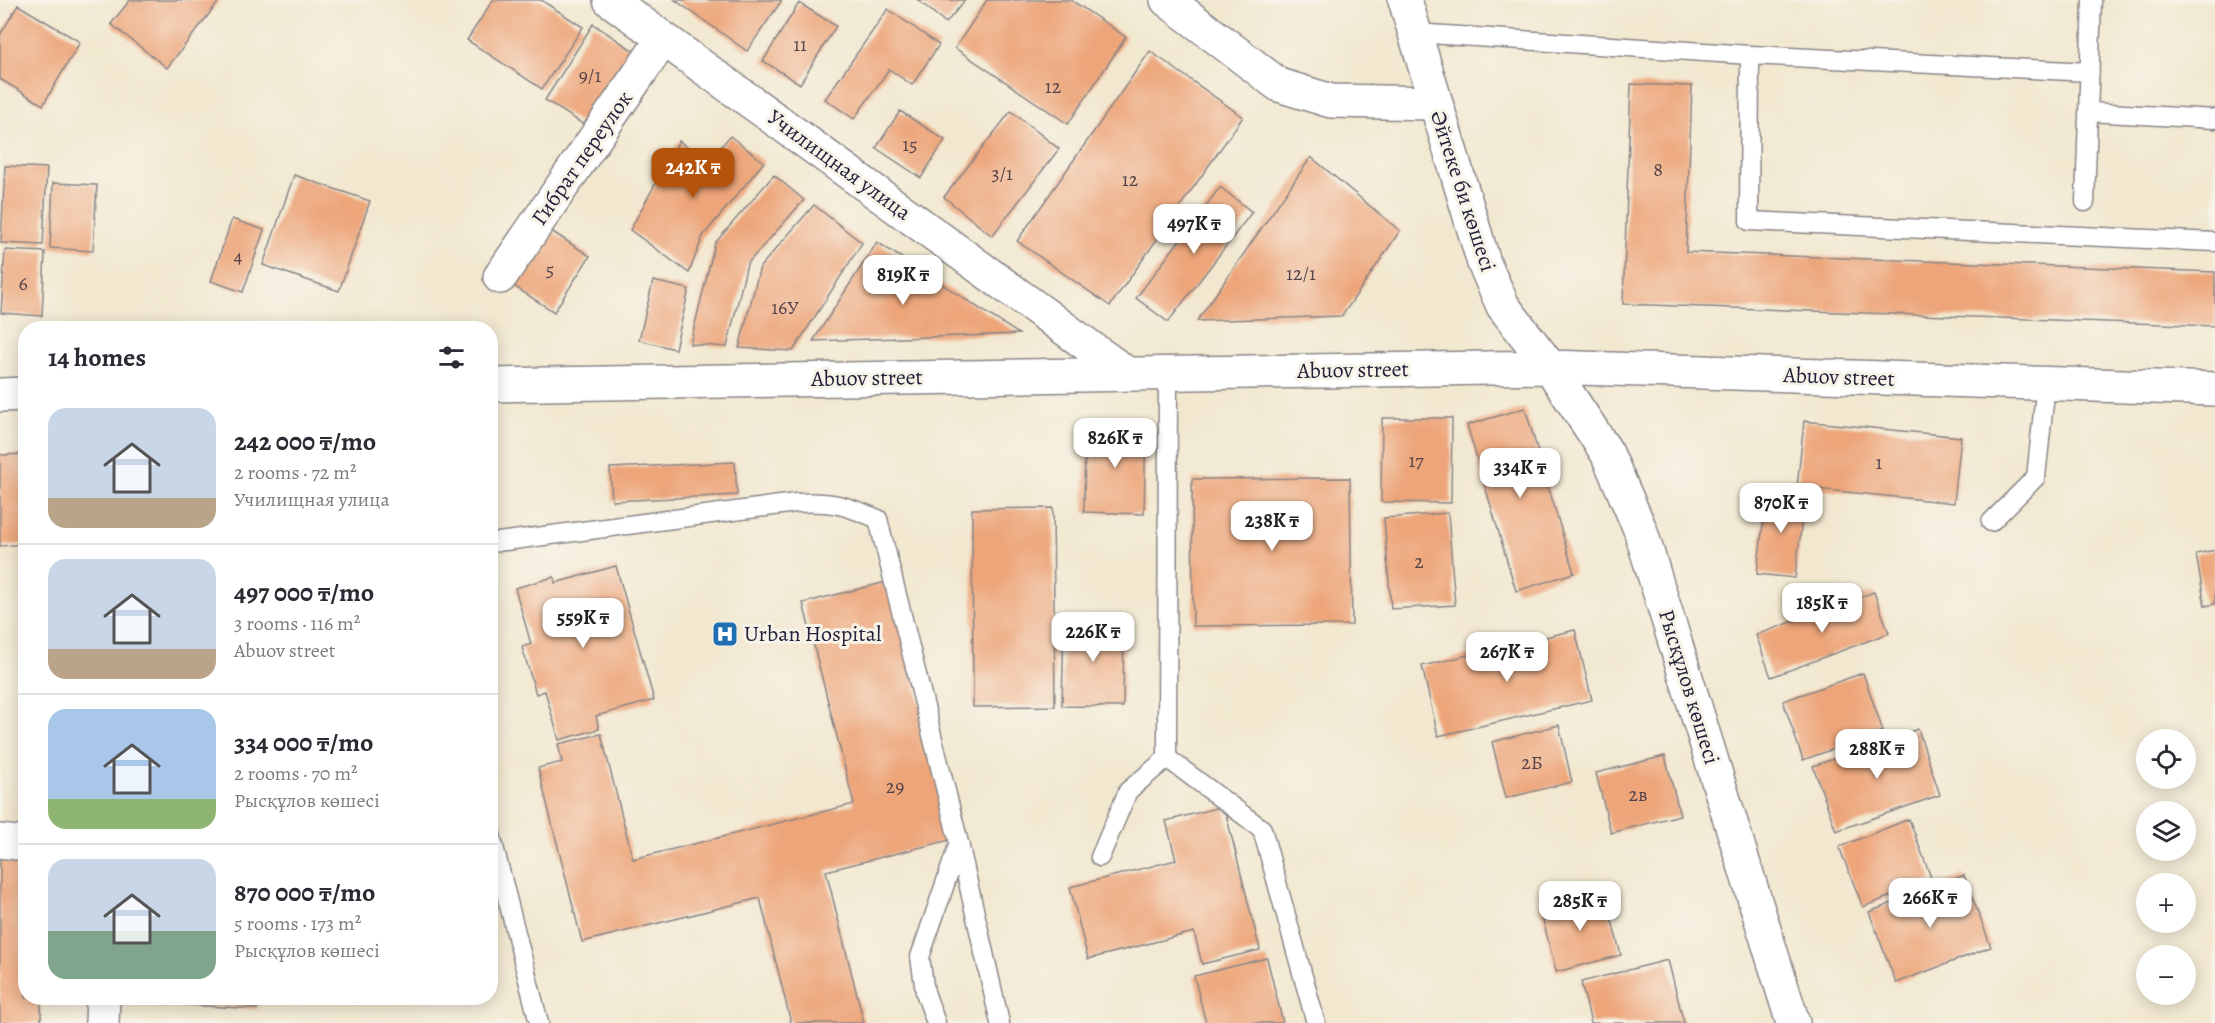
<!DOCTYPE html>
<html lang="en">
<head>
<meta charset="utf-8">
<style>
	body { margin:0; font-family:Alegreya,serif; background:#f7f7f7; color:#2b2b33; height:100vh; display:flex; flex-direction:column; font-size:22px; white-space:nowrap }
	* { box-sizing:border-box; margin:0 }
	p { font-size:20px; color:#7c7c81 }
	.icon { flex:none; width:33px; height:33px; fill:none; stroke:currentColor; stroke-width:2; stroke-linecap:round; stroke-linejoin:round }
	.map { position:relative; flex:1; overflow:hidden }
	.drawer { position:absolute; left:18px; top:321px; width:480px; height:684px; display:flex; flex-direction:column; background:#fff; border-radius:24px; box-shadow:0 3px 15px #0003 }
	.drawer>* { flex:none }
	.tools { position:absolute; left:2136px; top:729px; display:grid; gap:12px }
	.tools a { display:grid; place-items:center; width:60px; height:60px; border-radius:50%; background:#fff; box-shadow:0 3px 15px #0003; font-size:30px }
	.price { position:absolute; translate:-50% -51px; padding:0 14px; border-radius:12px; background:#fff; color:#222; font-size:20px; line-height:39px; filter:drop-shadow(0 2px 3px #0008) }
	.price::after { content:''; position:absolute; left:50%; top:36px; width:18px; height:14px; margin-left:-9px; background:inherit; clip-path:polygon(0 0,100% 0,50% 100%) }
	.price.active { background:#b45309; color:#fff }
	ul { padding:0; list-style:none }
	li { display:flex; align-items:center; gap:18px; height:150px; padding:0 30px }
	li+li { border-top:2px solid #e1e1e2 }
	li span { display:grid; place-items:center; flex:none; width:168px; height:120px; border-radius:18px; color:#555 }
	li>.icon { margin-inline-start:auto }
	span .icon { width:72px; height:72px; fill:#fffc; stroke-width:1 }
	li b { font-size:26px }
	h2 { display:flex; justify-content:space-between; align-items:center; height:72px; padding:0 30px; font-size:26px }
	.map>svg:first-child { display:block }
</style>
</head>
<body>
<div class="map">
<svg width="2215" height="1023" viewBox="0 0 2215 1023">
	<rect width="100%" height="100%" fill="#f7f3e8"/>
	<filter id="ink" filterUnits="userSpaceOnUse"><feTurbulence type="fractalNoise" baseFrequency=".0167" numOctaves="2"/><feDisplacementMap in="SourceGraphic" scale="12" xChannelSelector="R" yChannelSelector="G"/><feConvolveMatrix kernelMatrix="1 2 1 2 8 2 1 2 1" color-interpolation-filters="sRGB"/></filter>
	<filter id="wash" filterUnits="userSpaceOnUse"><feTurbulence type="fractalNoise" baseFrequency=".008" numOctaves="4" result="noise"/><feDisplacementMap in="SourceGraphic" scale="24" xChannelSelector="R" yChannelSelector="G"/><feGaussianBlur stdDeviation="1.35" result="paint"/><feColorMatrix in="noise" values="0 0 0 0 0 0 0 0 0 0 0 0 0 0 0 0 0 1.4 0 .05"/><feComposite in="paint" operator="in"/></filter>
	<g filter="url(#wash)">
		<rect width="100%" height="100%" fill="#f2e8d0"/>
		<g id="blocks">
			<path fill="#eda579" d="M130,0H220L167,68L111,24Z
				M493,0H541L583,27L542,89L467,40Z
				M675,0H782L747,51Z
				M918,0H965L946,23Z
				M987,0H1071L1126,37L1068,124L955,48Z
				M799,3L836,26L800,84L763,61Z
				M18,5L80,42L43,105L0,79V35Z
				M888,9L939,45L912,85L889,69L854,119L825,99Z
				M593,24L634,51L586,126L545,100Z
				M1150,51L1243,117L1110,306L1017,241Z
				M1631,84L1692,86L1686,252L2215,272V326L1623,304Z
				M900,111L945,140L921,178L876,148Z
				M1011,111L1059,149L992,236L944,197Z
				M730,136L764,162L703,236L689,273L630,230L679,141L707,163Z
				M1311,157L1400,231L1342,316L1197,321Z
				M5,166L47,168L43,245L1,243Z
				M294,175L370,201L339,291L263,265Z
				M774,175L804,200L747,264L727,347L690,344L715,243Z
				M53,183L97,185L93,251L50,248Z
				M1220,187L1252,212L1168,322L1136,298Z
				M814,205L862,243L793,351L739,348L760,267Z
				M232,219L264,230L243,292L211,281Z
				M545,227L590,256L554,312L509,283Z
				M877,242L1019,334L813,341Z
				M5,250L45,252L42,316L1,313Z
				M653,281L689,289L675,349L639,340Z
				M1525,408L1574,573L1516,591L1467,425Z
				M1382,418H1452L1451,503L1381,502Z
				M1804,421L1961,437L1954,503L1797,487Z
				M1085,425L1146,426L1144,514L1084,512Z
				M26,454V544L0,546V455Z
				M735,462L737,495L612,501L610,468Z
				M1350,478L1352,625L1193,626L1192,479Z
				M1767,491L1805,495L1795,578L1757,574Z
				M1053,508L1055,706L973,707L972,509Z
				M1448,513L1455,605L1391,609L1384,518Z
				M2215,550V604L2205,606L2196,554Z
				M616,566L654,700L596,716L599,729L559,740L545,691L536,694L522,647L531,644L515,588L554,577L555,583Z
				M890,581L954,839L826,871L864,1023H791L760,898L582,942L538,768L562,762L558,744L601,734L633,859L854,804L803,603Z
				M1874,592L1889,633L1771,677L1756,635Z
				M1064,619L1124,620L1123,707L1062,706Z
				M1575,630L1592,700L1438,736L1422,666Z
				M1863,673L1883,731L1803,760L1783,701Z
				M1559,725L1572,782L1506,798L1492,742Z
				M1918,729L1940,795L1836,831L1813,766Z
				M1665,756L1680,815L1611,833L1596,773Z
				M1224,806L1260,950L1202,964L1194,932L1088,959L1070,887L1176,860L1166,821Z
				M1909,819L1932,880L1863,907L1839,847Z
				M0,858L26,859V998H41V1023H0Z
				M1964,875L1991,947L1896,983L1869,912Z
				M1604,891L1621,955L1556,972L1540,908Z
				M1267,958L1283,1023H1206L1194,976Z
				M1668,960L1684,1023H1591L1581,982Z
				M156,998H258L257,1009L156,1003Z"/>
		</g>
	</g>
	<g filter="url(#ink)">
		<use href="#blocks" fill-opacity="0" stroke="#8a8586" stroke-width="1.5"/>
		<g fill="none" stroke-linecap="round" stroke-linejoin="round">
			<g stroke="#8a8586" stroke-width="21">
				<path id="lane" d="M1414,33L1750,55L2090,72
					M1750,55L1749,221L2215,242
					M2088,112L2215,119
					M2085,202L2092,0
					M1991,522L2036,477L2046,384
					M490,543L796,503C832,501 845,505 878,519L959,843L920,957L925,992L936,1023
					M1167,758L1262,829L1316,1023
					M490,831L539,1023
					M959,843L1000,1023
					M1100,857L1128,791L1167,758L1168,373"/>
			</g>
			<g stroke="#8a8586" stroke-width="36">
				<path id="street" d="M610,0L1126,373
					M1167,0L1279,85L1331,101L1434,103
					M500,277L663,39
					M0,841L26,844
					M102,1023L103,998"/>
			</g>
			<g stroke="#8a8586" stroke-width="36">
				<path id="secondary" d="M1405,0L1484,263L1503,306L1550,367L1607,453L1640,529L1793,1023
					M490,385L1550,367L2215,389
					M0,395L26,394"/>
			</g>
			<use href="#lane" stroke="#fff" stroke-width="18"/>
			<use href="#street" stroke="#fff" stroke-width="33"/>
			<use href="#secondary" stroke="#fff" stroke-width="33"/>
		</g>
	</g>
	<defs>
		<g id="hospital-square" transform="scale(1.35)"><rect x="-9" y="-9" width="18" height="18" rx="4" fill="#1f6fb2" stroke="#f7f3e8"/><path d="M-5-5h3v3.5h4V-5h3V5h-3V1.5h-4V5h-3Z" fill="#fff"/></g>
	</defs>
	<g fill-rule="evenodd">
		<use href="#hospital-square" x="725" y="634"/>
	</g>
	<g text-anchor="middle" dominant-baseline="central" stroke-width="6" stroke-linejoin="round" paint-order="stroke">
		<g font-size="20" fill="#55434a">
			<text x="800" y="44">11</text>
			<text x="590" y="75">9/1</text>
			<text x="1053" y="86">12</text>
			<text x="910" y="144">15</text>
			<text x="1658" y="169">8</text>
			<text x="1002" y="173">3/1</text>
			<text x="1130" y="179">12</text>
			<text x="238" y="256">4</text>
			<text x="550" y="269">5</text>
			<text x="1301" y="273">12/1</text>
			<text x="23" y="283">6</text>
			<text x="785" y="307">16У</text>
			<text x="1416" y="460">17</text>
			<text x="1879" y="462">1</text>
			<text x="1419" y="561">2</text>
			<text x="1532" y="762">2Б</text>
			<text x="895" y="786">29</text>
			<text x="1638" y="794">2в</text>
		</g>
		<g font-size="22" fill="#22223b" stroke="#f7f3e8">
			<text transform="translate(582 158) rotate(-55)">Гибрат переулок</text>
			<text transform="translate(839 165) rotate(36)">Училищная улица</text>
			<text transform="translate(1463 191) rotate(72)">Әйтеке би көшесі</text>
			<text transform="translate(1353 370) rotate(-1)">Abuov street</text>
			<text transform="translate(1839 377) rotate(2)">Abuov street</text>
			<text transform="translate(867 378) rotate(-1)">Abuov street</text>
			<text transform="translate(1689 687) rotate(73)">Рысқұлов көшесі</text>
		</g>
		<g font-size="22" fill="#22223b" stroke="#f7f3e8" text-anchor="start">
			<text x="744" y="634">Urban Hospital</text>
		</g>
	</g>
</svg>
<div class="tools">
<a><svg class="icon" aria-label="locate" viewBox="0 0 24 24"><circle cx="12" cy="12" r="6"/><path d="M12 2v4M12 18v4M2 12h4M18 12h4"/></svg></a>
<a><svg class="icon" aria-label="layers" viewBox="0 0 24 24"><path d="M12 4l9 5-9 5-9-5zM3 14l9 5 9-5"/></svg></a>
<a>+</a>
<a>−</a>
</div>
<b class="price active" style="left:693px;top:199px">242K ₸</b>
<b class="price" style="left:1194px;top:255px">497K ₸</b>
<b class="price" style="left:903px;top:306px">819K ₸</b>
<b class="price" style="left:1115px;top:469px">826K ₸</b>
<b class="price" style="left:1520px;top:499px">334K ₸</b>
<b class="price" style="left:1781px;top:534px">870K ₸</b>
<b class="price" style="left:1272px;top:552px">238K ₸</b>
<b class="price" style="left:1822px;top:634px">185K ₸</b>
<b class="price" style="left:583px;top:649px">559K ₸</b>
<b class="price" style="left:1093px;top:663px">226K ₸</b>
<b class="price" style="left:1507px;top:683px">267K ₸</b>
<b class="price" style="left:1877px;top:780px">288K ₸</b>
<b class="price" style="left:1930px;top:929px">266K ₸</b>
<b class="price" style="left:1580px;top:932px">285K ₸</b>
<section class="drawer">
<h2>14 homes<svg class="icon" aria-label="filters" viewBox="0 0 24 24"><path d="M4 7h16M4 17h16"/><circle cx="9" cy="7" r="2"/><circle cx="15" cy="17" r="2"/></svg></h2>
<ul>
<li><span style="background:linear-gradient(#c9d6e8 75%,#b9a48a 0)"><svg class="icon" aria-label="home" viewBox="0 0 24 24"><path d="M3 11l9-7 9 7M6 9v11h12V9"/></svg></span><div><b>242 000 ₸/mo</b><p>2 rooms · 72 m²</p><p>Училищная улица</p></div></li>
<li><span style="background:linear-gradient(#c9d6e8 75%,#b9a48a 0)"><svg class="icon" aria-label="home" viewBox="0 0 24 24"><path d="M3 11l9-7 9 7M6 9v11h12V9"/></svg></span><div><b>497 000 ₸/mo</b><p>3 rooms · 116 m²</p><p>Abuov street</p></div></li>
<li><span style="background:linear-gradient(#a9c7e8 75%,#8fb573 0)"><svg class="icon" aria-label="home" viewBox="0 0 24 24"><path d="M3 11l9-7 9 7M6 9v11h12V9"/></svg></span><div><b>334 000 ₸/mo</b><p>2 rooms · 70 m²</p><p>Рысқұлов көшесі</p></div></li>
<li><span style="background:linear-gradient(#c9d6e8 60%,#7fa58c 0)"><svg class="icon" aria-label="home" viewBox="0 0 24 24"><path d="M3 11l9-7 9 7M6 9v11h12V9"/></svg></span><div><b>870 000 ₸/mo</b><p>5 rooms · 173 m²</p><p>Рысқұлов көшесі</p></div></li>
</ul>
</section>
</div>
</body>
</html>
